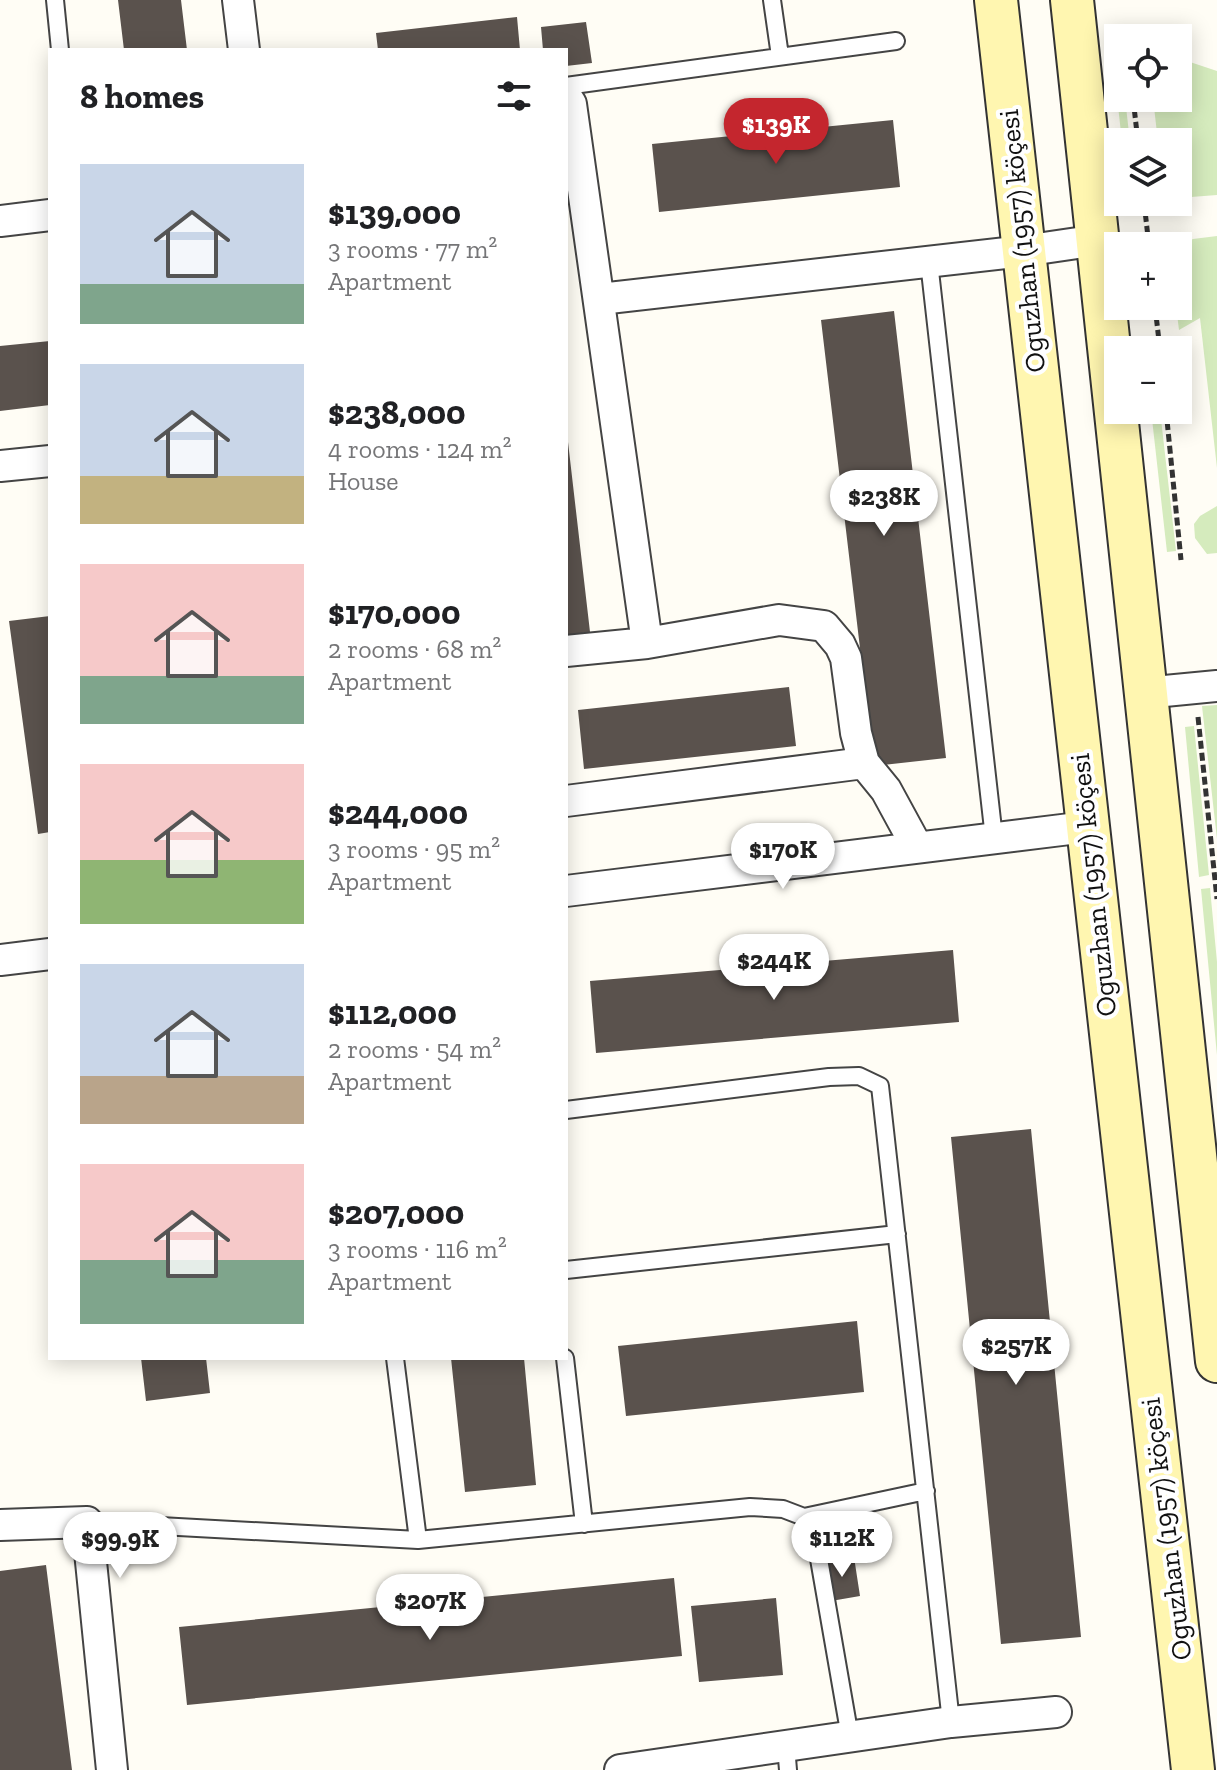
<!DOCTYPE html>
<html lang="en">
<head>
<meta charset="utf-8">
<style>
	body { margin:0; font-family:"Zilla Slab",serif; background:#f6f6f6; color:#202124; height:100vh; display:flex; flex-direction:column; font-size:30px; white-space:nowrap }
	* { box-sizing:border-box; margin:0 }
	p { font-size:26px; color:#757577 }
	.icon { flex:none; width:44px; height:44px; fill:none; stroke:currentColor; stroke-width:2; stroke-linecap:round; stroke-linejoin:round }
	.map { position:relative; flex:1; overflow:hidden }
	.side { position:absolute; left:48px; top:48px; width:520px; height:1312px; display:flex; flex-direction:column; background:#fff; border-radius:0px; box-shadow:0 4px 20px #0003 }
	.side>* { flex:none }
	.tools { position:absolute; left:1104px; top:24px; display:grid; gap:16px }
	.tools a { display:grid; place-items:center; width:88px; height:88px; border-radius:0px; background:#fff; box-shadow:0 4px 20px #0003; font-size:40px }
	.price { position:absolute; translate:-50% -68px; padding:0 18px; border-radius:28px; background:#fff; color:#222; font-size:26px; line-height:52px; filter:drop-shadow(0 2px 4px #0008) }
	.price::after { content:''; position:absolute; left:50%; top:48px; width:24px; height:18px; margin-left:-12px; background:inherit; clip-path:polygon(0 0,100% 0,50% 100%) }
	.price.current { background:#c4262e; color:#fff }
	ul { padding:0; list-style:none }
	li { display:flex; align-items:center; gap:24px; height:200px; padding:0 32px }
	li span { display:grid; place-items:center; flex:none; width:224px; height:160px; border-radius:0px; color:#555 }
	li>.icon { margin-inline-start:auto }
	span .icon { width:96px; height:96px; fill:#fffc; stroke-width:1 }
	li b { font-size:34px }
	h2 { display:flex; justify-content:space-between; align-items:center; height:96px; padding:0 32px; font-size:34px }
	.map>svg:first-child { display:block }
</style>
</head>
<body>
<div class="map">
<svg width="1217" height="1770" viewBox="0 0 1217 1770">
	<rect width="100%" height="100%" fill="#fffdf5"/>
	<path fill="#d5ebbd" d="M1178,58L1217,71V195L1178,198V142H1158L1153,98H1178Z
		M1113,60H1118V98H1125L1130,142H1122Z
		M1217,236V468L1200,318L1179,330L1176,306L1178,246H1176L1193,239Z
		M1151,410H1160L1176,551L1167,552Z
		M1217,506V553L1207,554L1195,538L1194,524L1200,516Z
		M1217,705V839L1202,706Z
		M1194,726L1209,875L1199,877L1185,727Z
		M1210,888L1217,962V1055L1201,889Z"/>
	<path fill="#5a524d" d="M118,0H181L187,50H124Z
		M517,17L520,50H378L376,33Z
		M586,22L592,63L566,66V50H543L541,27Z
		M893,120L900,187L659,212L652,144Z
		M894,311L946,758L874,766L821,320Z
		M50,341V405L0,411V346Z
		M566,442H568L590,632L566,635Z
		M50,616V832L38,834L9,621Z
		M789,687L796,746L584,769L578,710Z
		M953,950L959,1022L596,1053L590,981Z
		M1031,1129L1081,1637L1001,1644L951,1137Z
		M857,1321L864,1392L626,1416L618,1346Z
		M141,1358H206L210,1393L146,1401Z
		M451,1358H524L536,1485L465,1492Z
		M854,1557L860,1596L831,1601L825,1562Z
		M46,1565L72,1770H0V1571Z
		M674,1578L682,1656L187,1705L179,1627Z
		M776,1598L783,1675L699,1682L691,1606Z"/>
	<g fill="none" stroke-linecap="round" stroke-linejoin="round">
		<g stroke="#444" stroke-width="20">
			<path id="lane" d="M55,0L60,50
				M772,0L780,56
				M566,86L896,41
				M929,262L994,838
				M566,1110L829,1077L859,1076L880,1086L951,1722
				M566,1270L897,1234
				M395,1358L418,1540
				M565,1358L584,1524
				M804,1517L926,1491
				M87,1522L418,1540L750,1507L783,1509L804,1517L819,1559L850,1737
				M786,1746L788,1770"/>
		</g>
		<g stroke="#444" stroke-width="34">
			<path id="street" d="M238,0L244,50
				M566,96L571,104L647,643L566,651
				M0,221L50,215
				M600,299L1023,251L1098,240
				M0,466L50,461
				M647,643L779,620L824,626L840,645L846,658L856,733L864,763L886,790L917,847
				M1144,693L1217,686
				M566,801L864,763
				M566,891L1086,827
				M0,960L50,954
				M0,1525L87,1522L112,1770
				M620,1770L951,1722L1056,1712"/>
		</g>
		<g stroke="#333" stroke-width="46">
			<path id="secondary" d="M996,0L1193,1770
				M1072,0L1217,1361"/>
		</g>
		<path stroke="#333" stroke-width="5" stroke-dasharray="8 4" stroke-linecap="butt" d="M1133,98L1138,142
			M1144,202L1149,246
			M1155,306L1160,350
			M1166,410L1181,560
			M1198,717L1217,899"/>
		<use href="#lane" stroke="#fff" stroke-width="16"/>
		<use href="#street" stroke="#fff" stroke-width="30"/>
		<use href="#secondary" stroke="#fff6b0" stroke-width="42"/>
	</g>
	<g text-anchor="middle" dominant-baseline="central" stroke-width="8" stroke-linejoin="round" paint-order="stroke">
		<g font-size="28" fill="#111" stroke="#fff">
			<text transform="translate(1022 241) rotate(-96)">Oguzhan (1957) köçesi</text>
			<text transform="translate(1093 885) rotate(-96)">Oguzhan (1957) köçesi</text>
			<text transform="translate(1166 1529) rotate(-97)">Oguzhan (1957) köçesi</text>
		</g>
	</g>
</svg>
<div class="tools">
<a><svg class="icon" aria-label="locate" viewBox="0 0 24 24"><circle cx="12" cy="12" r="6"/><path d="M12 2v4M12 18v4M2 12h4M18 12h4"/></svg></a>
<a><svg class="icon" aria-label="layers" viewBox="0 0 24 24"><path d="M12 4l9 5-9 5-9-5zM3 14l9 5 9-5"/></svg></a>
<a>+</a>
<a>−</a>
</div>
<b class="price current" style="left:776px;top:166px">$139K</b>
<b class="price" style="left:884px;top:538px">$238K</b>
<b class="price" style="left:783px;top:891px">$170K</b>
<b class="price" style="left:774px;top:1002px">$244K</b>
<b class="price" style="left:1016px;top:1387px">$257K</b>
<b class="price" style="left:842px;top:1579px">$112K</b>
<b class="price" style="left:120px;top:1580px">$99.9K</b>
<b class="price" style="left:430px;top:1642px">$207K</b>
<section class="side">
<h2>8 homes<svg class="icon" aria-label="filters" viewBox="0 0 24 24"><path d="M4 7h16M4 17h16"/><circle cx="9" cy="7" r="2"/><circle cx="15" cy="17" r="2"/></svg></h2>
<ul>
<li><span style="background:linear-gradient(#c9d6e8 75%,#7fa58c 0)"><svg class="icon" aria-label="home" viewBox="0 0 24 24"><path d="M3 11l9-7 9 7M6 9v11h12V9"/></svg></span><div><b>$139,000</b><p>3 rooms · 77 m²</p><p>Apartment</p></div></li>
<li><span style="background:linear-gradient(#c9d6e8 70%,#c2b280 0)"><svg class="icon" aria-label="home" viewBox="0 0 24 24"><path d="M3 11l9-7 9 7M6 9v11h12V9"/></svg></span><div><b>$238,000</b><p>4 rooms · 124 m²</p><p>House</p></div></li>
<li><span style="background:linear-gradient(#f6c9c9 70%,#7fa58c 0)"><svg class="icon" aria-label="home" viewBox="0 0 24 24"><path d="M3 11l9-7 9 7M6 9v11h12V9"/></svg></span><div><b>$170,000</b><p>2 rooms · 68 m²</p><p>Apartment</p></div></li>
<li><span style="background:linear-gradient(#f6c9c9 60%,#8fb573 0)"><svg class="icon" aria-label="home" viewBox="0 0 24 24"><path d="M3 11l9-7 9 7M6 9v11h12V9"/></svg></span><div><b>$244,000</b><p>3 rooms · 95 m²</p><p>Apartment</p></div></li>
<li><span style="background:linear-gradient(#c9d6e8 70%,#b9a48a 0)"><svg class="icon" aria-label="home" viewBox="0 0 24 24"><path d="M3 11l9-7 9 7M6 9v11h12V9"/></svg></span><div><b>$112,000</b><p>2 rooms · 54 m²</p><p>Apartment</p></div></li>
<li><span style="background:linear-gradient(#f6c9c9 60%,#7fa58c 0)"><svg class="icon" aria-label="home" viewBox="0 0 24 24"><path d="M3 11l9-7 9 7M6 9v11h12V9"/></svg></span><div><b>$207,000</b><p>3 rooms · 116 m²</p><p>Apartment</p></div></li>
</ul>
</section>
</div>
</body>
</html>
